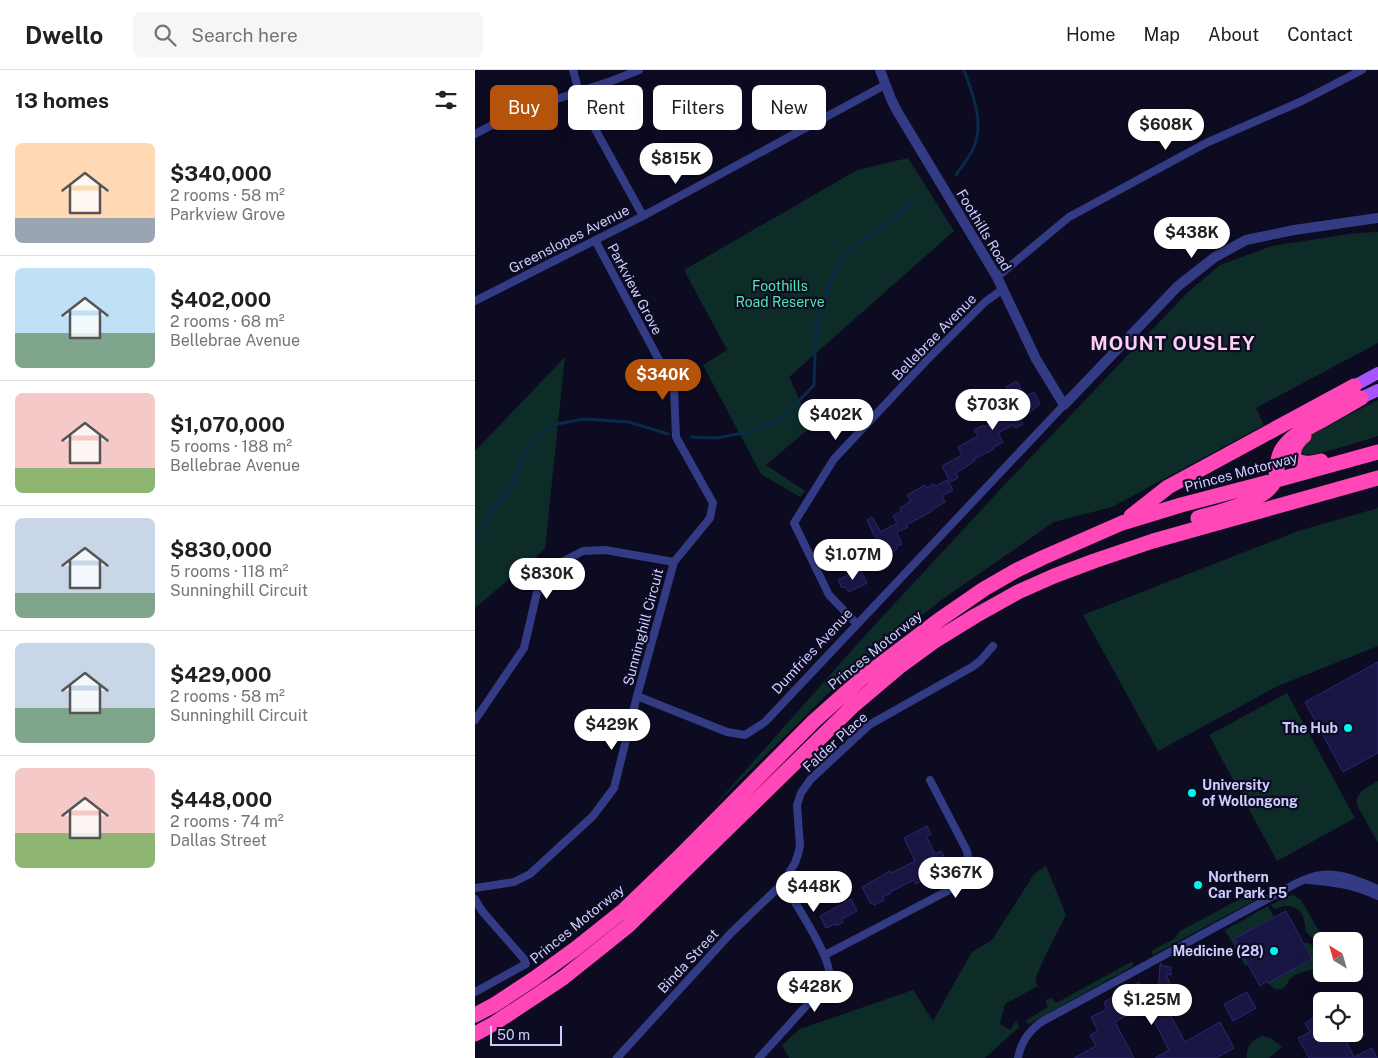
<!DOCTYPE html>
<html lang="en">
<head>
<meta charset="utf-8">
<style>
	body { margin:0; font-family:"Public Sans",sans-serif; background:#f6f6f6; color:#202124; height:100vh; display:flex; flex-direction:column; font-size:19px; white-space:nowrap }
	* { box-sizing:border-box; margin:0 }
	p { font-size:16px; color:#757577 }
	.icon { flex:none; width:28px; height:28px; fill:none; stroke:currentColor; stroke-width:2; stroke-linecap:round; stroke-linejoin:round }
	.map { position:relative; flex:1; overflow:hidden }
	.side { display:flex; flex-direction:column; background:#fff; width:475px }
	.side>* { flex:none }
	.guide { position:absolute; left:15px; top:15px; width:475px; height:45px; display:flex; gap:10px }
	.needle { width:32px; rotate:323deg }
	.controls { position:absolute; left:838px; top:862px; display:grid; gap:10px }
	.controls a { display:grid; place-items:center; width:50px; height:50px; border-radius:8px; background:#fff; box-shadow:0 5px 20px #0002; font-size:25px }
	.scale { position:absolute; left:15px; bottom:12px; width:72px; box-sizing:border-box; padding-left:5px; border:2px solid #cccdff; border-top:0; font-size:14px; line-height:18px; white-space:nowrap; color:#cccdff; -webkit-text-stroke:4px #0c0b22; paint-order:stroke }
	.price { position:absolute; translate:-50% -42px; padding:0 11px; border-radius:18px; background:#fff; color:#222; font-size:16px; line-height:32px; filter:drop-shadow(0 1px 2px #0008) }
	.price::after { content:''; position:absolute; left:50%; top:30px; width:15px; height:11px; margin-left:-8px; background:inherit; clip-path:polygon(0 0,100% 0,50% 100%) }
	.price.on { background:#b45309; color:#fff }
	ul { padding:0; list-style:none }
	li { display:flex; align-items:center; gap:15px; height:125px; padding:0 15px }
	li+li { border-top:1px solid #e0e0e0 }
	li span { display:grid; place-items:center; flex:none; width:140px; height:100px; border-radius:8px; color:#555 }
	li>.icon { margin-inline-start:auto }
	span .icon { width:60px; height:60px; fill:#fffc; stroke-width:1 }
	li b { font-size:21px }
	h2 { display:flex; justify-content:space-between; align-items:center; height:60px; padding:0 15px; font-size:21px }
	.chip { padding:0 18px; border-radius:8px; background:#fff; box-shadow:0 5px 20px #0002; font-size:18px; line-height:45px }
	.chip.on { background:#b45309; color:#fff }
	header { display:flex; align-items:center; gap:30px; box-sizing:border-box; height:70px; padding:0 25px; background:#fff; border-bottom:1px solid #e0e0e0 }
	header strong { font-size:24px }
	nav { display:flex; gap:28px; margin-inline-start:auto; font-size:18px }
	.search { width:350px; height:45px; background:#f6f6f6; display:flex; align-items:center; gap:12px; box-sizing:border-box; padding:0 18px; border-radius:8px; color:#757577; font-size:19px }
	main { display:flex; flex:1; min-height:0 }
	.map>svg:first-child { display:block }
</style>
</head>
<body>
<header>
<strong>Dwello</strong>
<div class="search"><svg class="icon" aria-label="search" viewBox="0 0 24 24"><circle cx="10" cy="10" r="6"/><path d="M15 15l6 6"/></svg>Search here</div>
<nav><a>Home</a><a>Map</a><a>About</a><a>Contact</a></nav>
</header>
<main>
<section class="side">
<h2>13 homes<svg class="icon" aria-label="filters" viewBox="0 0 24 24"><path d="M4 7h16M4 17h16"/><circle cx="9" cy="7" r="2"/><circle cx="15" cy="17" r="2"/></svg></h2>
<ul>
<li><span style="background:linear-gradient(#ffd9b3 75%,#9aa5b1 0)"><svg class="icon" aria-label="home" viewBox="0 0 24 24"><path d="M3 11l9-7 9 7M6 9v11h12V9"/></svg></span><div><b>$340,000</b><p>2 rooms · 58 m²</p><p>Parkview Grove</p></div></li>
<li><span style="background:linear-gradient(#bfe0f5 65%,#7fa58c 0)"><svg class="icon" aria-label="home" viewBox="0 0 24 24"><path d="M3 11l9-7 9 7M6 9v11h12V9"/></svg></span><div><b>$402,000</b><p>2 rooms · 68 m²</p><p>Bellebrae Avenue</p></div></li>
<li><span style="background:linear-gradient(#f6c9c9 75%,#8fb573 0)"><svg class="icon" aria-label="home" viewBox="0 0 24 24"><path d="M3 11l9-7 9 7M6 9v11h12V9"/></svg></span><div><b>$1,070,000</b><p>5 rooms · 188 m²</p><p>Bellebrae Avenue</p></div></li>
<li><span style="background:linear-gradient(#c9d6e8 75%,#7fa58c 0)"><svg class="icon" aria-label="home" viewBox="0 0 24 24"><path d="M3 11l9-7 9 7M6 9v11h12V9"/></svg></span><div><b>$830,000</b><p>5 rooms · 118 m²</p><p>Sunninghill Circuit</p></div></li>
<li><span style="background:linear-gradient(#c9d6e8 65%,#7fa58c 0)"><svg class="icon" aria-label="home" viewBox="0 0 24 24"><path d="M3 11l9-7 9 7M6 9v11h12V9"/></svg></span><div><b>$429,000</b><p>2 rooms · 58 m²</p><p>Sunninghill Circuit</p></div></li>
<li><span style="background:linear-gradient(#f6c9c9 65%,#8fb573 0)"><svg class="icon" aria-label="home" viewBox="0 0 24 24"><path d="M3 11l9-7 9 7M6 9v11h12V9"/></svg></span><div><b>$448,000</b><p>2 rooms · 74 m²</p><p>Dallas Street</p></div></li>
</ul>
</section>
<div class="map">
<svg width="903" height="988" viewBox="0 0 903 988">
	<rect width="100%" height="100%" fill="#0c0b22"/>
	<path fill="#0e2c27" d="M433,88L479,161L314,307L337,356L291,395L330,421L325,427L286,404L228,295L252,280L209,200L382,100Z
		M903,162V273L781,338L789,355L637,437L579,452L472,526L381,596L239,736L395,560L534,410L711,224L745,195L797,176L881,163Z
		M90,287L70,479L0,538V381Z
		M903,330V366L868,377L836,385L825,383L827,372L837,364Z
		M903,438V576L803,616L683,681L608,545L823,461Z
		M812,623L880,748L802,791L734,665Z
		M903,711V773L882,735C880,721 893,717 903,711Z
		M571,796L591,845L571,884L561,907V914L563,916L530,934L525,954L535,960L541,951L544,957L510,988H314L307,975L325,959L438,920L458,951L497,882L517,870L559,804Z
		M778,822L780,830L678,885L676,881L699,869L705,861Z
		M818,825L826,830L850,871H846V880L842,872L831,862C830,858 830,854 829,850C826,836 812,833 800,839L796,835L811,827Z
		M793,836L799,847L759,869L773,894L770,896L750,860Z
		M831,872C841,876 847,886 843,896C835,902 825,901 817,907C813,910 812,917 807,919C801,921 797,917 793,913L837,889L829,874Z
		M658,891V896L554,954L550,951L573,937L571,933L572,929L577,928L581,933Z
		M787,966L796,968L807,977L794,988H772C771,976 777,970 787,966Z"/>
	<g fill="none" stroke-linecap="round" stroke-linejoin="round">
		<path stroke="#092a48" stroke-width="3" d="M481,105C486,97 494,88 498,79C510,54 498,24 489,0
			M216,367L242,368L278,361L308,348L339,315L341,256L357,206L363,194L372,183L383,174L437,134
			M0,467L37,414L54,376L77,355L109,349L154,352L193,364"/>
	</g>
	<path fill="#191644" stroke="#2b2772" d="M542,311L550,327L559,322L565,334L546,350L548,354L540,358L538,355L523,363L528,372L518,378L519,379L499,389L500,391L481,403L483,408L475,412L467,396L487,385L483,377L503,366L499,360L509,355L510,357L533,345L530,339L540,334L531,317Z
		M472,410L478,420L467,426L470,432L456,441V442L431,455L433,457L422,462L427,474L421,477L422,479L407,487L409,491L387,500L380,486L403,474L392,450L397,447L406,462L422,453L418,446L426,441L425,438L436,431L432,425L450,415L452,418L459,414L461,416Z
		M385,499L392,513L374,522L370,517L367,518L363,510Z
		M903,592V683L868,702L830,632Z
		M452,756L456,764L451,766L460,784L466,781L470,788L465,790L467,794L462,797L465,802L441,814L439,810L415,822L416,823L408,827L409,830L399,835L397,833L396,834L387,817L415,801L416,803L440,791L429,768Z
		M376,829L382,841L367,849L368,852L361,856L360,854L351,858L345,846Z
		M811,841L837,889L793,913L792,911L785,916L759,869Z
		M686,893L687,896L696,897V905L691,904L702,929L690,935L710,972L745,952L759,978L741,988H680L694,980L671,935L640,952L659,988H599L621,976L615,965L623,961L616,947L632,939L629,932L664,912L669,921L684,913L685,894Z
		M772,922L781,938L758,951L749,934Z
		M846,944V964H890L872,973L879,987L897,978L902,988H834L823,968L835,962L830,953Z"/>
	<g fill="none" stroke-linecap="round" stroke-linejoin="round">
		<path stroke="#333b84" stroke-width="8" d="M98,0L108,37L168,146
			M0,64L40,43L139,10L164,0
			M522,207L594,147L731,73L827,31L887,0
			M0,231L168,146L410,15
			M382,554L354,525L319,453L359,389L450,292L510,232L528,219
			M162,626L252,662L270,665L290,652L589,335
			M0,650L49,578L63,518L85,493L108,481L130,480L199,492
			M833,810C859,812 879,815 903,826
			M0,818L39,812L55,804L118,746L139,718L162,626L199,492L235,448L238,433L201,367L199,318L120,170
			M0,829L7,841L49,889L51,894L0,922
			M350,885L478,818C491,806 496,799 492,781L455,710
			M142,988L255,864L307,814L320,793L323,784L325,776L322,735L326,723L335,710L394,655L497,597L505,591L518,576
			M284,988L350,915C352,911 354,907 354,904C356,888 318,828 307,814
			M543,988C546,972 554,960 568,951L820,814C828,810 837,806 846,805C865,802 887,812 903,819"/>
		<path stroke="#333b84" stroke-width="10" d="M405,0L416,29L422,41L522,207L561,289L589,335L703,216L740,187L771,170L819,160L903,148"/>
		<path stroke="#a853ff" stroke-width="12" d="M879,316L903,303
			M886,328L903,320"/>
		<path stroke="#ff47b8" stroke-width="15" d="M829,366C819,374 811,391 830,393C835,394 841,392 846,391
			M656,446L693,417L879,316
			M723,448C743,442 793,431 800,410C804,396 800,386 811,374C819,364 831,359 842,353C857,345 872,336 886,328
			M0,945L19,935L60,908L100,879L149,840L201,790L339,651L386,609L464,550L509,519L542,500L567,488L647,453L706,435L809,408L903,382
			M0,964L20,953L88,908L153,856L379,635L424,597L461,570L500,546L543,522L579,506L619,491L678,471L903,408"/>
	</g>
	<g fill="#00f7ef" stroke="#0c0b22" stroke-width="2">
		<circle cx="873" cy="658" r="5"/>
		<circle cx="717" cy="723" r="5"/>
		<circle cx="723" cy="815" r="5"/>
		<circle cx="799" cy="881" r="5"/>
	</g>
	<g text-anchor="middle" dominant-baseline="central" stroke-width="4.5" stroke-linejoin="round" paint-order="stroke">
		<g font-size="14" fill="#cccdff" stroke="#0c0b22">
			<text transform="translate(509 160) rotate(59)">Foothills Road</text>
			<text transform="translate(94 169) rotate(-27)">Greenslopes Avenue</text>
			<text transform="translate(160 219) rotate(62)">Parkview Grove</text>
			<text transform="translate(459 267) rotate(-46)">Bellebrae Avenue</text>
			<text transform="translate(766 402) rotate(-15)">Princes Motorway</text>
			<text transform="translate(168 557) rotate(-75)">Sunninghill Circuit</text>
			<text transform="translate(400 580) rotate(-39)">Princes Motorway</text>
			<text transform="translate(337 581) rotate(-47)">Dumfries Avenue</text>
			<text transform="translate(360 672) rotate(-42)">Falder Place</text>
			<text transform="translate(102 854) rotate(-39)">Princes Motorway</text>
			<text transform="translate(213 891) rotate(-47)">Binda Street</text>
		</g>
		<g font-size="14" fill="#50e7ad" stroke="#0c0b22">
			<text x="305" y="216">Foothills<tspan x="305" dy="16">Road Reserve</tspan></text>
		</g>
		<g font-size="14" font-weight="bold" fill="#cccdff" stroke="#0c0b22" text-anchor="end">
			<text x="863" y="658">The Hub</text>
			<text x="727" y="715" text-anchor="start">University<tspan x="727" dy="16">of Wollongong</tspan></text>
			<text x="733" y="807" text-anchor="start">Northern<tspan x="733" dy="16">Car Park P5</tspan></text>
			<text x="789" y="881">Medicine (28)</text>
		</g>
		<g font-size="19" font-weight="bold" letter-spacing="1" fill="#ffcef4" stroke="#0c0b22">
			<text x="698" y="273">MOUNT OUSLEY</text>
		</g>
	</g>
</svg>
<div class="controls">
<a><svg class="needle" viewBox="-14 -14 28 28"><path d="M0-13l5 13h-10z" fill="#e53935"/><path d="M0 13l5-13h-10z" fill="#757577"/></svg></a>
<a><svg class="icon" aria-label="locate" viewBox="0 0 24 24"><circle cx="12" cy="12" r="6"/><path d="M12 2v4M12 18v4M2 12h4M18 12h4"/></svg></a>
</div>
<div class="scale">50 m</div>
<b class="price" style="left:691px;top:81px">$608K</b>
<b class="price" style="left:201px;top:115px">$815K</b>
<b class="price" style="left:717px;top:189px">$438K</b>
<b class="price on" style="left:188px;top:331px">$340K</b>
<b class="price" style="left:518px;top:361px">$703K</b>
<b class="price" style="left:361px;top:371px">$402K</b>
<b class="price" style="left:378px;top:511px">$1.07M</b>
<b class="price" style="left:72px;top:530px">$830K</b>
<b class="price" style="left:137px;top:681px">$429K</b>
<b class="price" style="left:481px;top:829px">$367K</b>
<b class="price" style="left:339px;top:843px">$448K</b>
<b class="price" style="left:340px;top:943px">$428K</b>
<b class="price" style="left:677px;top:956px">$1.25M</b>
<div class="guide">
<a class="chip on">Buy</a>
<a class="chip">Rent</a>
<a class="chip">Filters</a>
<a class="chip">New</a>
</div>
</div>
</main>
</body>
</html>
